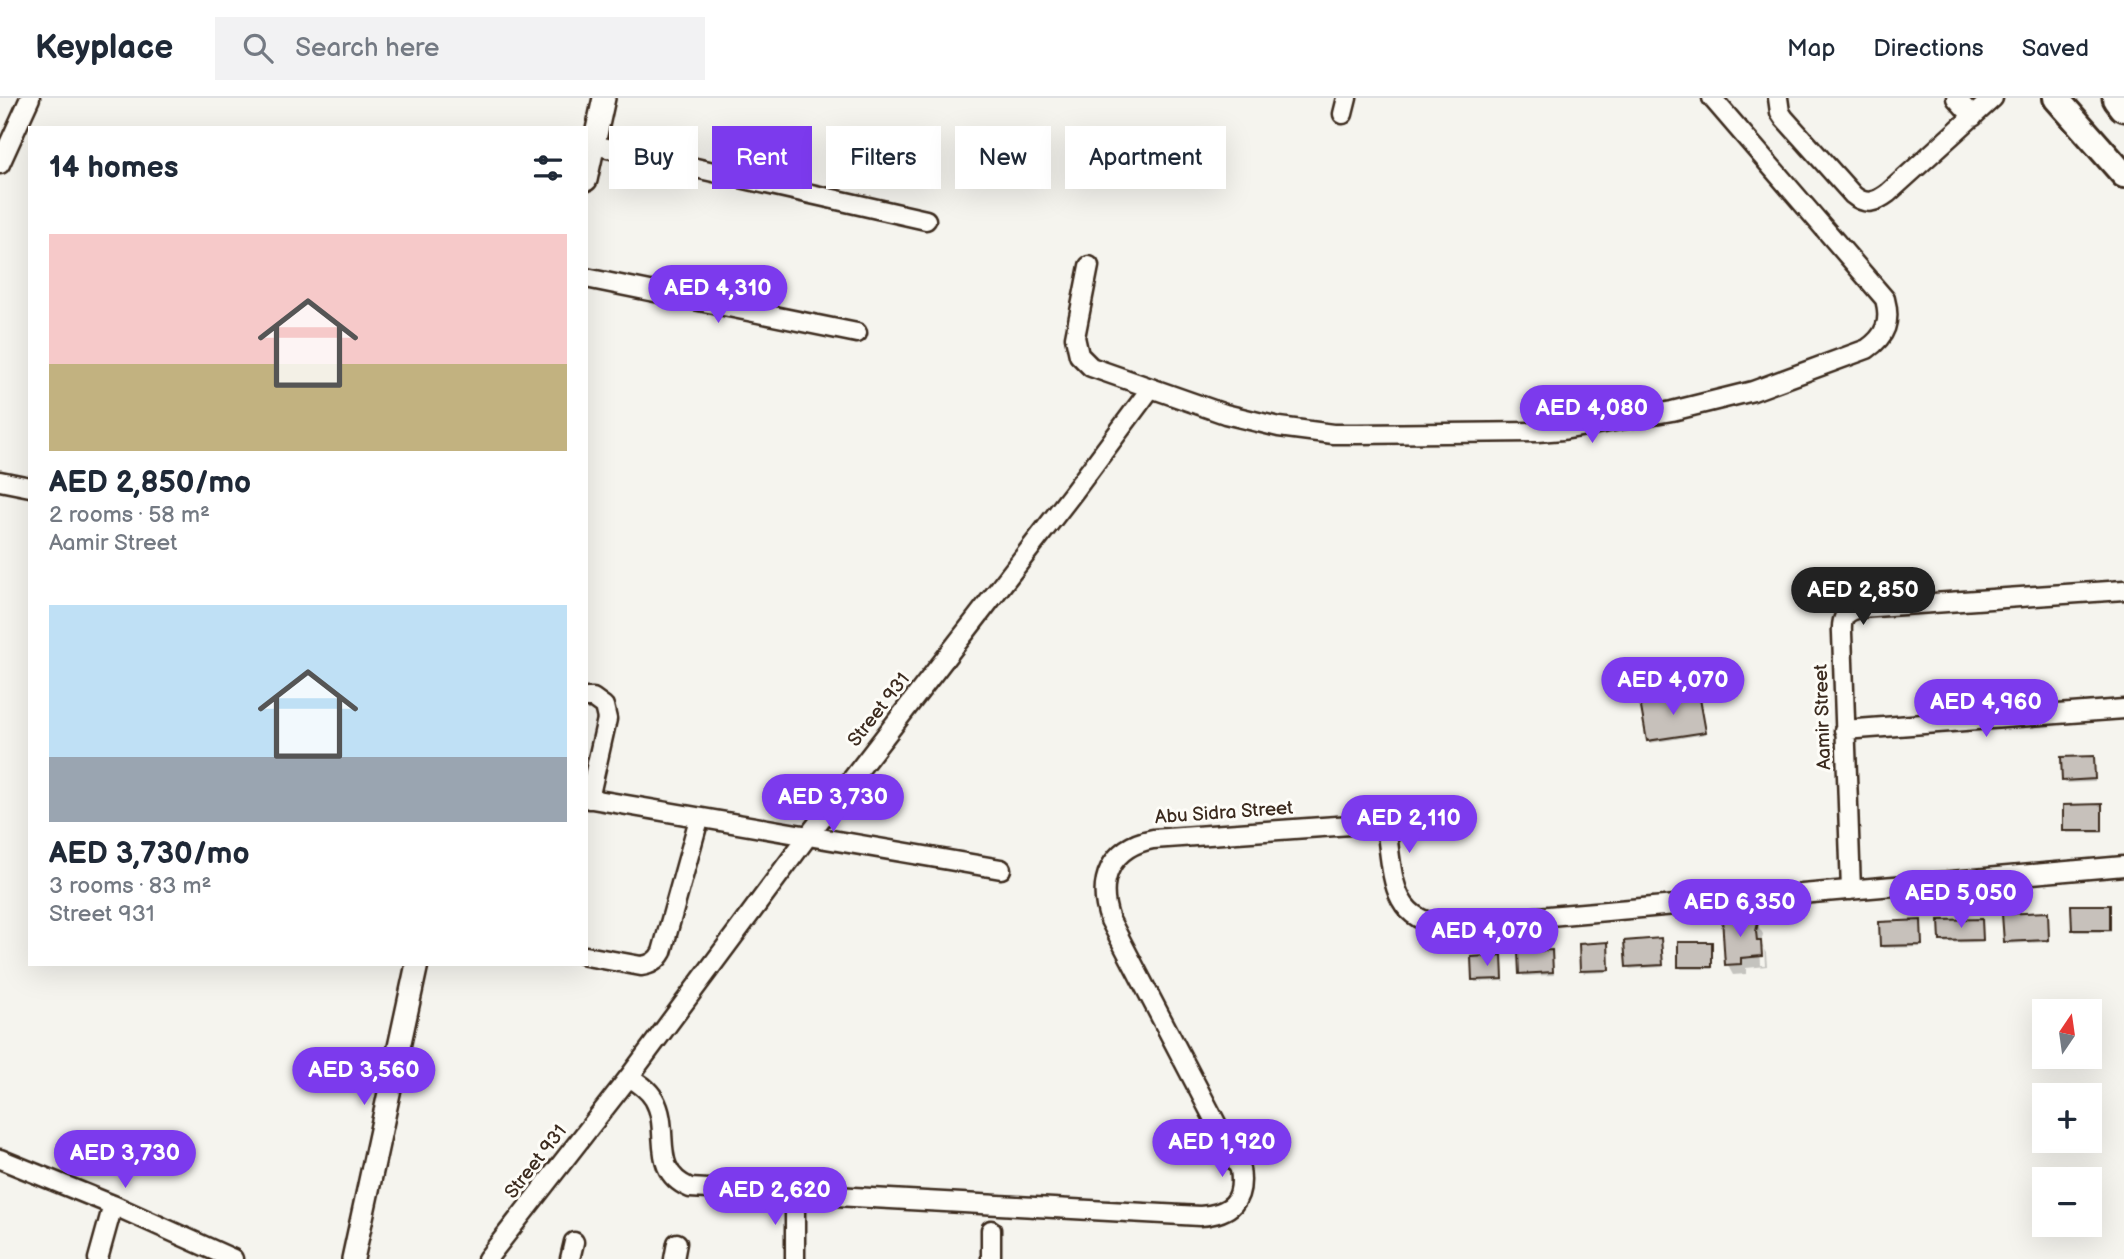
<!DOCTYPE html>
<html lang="en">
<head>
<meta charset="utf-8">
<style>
	body { margin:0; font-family:"Balsamiq Sans",sans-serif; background:#f2f2f3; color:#1f2937; height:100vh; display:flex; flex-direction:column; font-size:26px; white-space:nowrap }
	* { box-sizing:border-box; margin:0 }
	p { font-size:23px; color:#747a83 }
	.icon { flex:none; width:38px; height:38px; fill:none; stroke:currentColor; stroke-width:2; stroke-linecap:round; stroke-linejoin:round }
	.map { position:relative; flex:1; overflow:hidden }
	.drawer { position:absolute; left:28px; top:28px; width:560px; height:840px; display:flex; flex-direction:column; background:#fff; border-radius:0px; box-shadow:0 7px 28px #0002 }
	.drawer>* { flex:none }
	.top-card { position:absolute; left:609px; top:28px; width:665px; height:63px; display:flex; gap:14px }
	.needle { width:46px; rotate:13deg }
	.fabs { position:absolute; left:2032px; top:901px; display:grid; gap:14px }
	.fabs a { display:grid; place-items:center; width:70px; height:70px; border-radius:0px; background:#fff; box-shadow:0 7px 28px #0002; font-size:35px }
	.price { position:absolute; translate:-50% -60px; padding:0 16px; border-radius:24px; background:#7c3aed; color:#fff; font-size:23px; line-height:46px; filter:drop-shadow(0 2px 4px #0008) }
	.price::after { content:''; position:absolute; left:50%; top:42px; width:21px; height:16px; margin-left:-10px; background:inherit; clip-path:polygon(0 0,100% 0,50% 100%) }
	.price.current { background:#222; color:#fff }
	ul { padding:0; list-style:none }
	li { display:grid; align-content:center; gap:14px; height:371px; padding:0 21px }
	li span { display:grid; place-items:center; height:217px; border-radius:0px; color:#555 }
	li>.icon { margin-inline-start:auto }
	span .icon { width:126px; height:126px; fill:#fffc; stroke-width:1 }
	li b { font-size:30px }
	h2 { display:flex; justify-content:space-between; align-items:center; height:84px; padding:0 21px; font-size:30px }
	.tag { padding:0 24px; border-radius:0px; background:#fff; box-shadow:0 7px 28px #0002; font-size:24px; line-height:63px }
	.tag.current { background:#7c3aed; color:#fff }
	header { display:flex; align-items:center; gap:42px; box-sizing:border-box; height:98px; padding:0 35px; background:#fff; border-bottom:2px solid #e0e1e3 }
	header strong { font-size:33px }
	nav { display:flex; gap:38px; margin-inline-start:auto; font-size:24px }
	.search { width:490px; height:63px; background:#f2f2f3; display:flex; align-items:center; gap:18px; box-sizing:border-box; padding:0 24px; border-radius:0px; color:#747a83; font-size:26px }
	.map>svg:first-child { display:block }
</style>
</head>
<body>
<header>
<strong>Keyplace</strong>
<div class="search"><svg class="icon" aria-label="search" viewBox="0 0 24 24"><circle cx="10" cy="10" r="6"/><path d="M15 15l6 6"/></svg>Search here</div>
<nav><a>Map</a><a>Directions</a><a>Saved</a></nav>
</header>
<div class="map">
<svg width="2124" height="1161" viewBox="0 0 2124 1161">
	<rect width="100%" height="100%" fill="#f5f4ee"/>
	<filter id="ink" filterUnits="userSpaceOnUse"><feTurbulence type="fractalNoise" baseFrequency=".0143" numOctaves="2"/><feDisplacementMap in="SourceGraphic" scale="14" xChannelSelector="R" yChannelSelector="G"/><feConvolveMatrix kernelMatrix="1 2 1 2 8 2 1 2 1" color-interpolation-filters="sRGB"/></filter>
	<g filter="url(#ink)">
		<path fill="#0003" fill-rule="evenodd" d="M1700,599L1706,636L1650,645L1642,606Z
			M2093,660L2095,684L2065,685L2064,682Z
			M2101,708L2103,735H2067L2065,733Z
			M2109,808L2111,834H2075L2074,832Z
			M2047,816L2049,844L2007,846L2006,843Z
			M1981,822L1983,844L1943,845L1942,842Z
			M1757,826L1763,836L1761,846L1766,855L1767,868L1746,870V876L1733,877L1727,866ZM1760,848L1764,851L1765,867H1761Z
			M1921,827L1922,849L1883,850L1881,848Z
			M1661,845L1663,869L1630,871L1628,869Z
			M1607,846L1609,874L1584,875L1582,872Z
			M1711,846L1712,871H1681L1680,868Z
			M1551,853L1554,877L1523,878L1520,855Z
			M1501,859L1504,883L1475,884L1474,881Z"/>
		<path fill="#c7c1bb" stroke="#3b2a1e" stroke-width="2" d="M1699,595L1706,634L1647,643L1640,604Z
			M2094,658L2095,681L2062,683L2061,659Z
			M2102,706V733H2063V707Z
			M2071,807H2110V832H2072Z
			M2048,814L2049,842L2004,844L2002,816Z
			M1749,817L1758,825L1756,833L1757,843H1761L1762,858L1741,860V866L1725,867L1722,819Z
			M1982,821L1983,842L1940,843L1939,822Z
			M1921,822L1922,847L1880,848L1879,824Z
			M1661,840L1663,867L1626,869L1624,843Z
			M1608,844L1609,872L1580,873L1579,846Z
			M1678,844H1712V869H1678Z
			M1552,852L1553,874L1519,876L1518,854Z
			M1502,857L1503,881L1472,882L1471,859Z"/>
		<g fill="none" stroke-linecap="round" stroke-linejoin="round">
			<g stroke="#3b2a1e" stroke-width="23">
				<path id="minor" d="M1778,0L1780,14L1784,20L1853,97C1866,108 1876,104 1888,95L1993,0
					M1956,0L1973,19
					M1343,16L1347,0
					M594,47L926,122
					M0,66L30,0
					M1089,168L1075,239L1079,257L1091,269L1225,316L1279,329L1333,336H1357L1537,334L1563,332L1672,313L1753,293L1867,251C1886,238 1891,223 1885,201L1712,0
					M586,180L857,235
					M0,383L30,389
					M586,600H593L604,608L607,621L589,701
					M1844,632L2124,611
					M586,700L1001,771
					M1851,792L1842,535C1841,519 1845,514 1860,510L2124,492
					M586,858L641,868C651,867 657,863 662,854L699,721
					M629,979C639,985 648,991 654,1001C672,1032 648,1072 690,1090L1200,1118C1231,1116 1245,1103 1240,1071L1110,822C1096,783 1110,749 1153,741L1379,725L1386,729C1393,772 1389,824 1446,827L2124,768
					M0,1061L113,1107L233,1161
					M98,1161L113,1107
					M487,1161L629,979L808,738L1073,395L1151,290
					M570,1161L574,1144
					M674,1161L677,1145
					M795,1161V1097
					M991,1161V1132"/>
			</g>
			<g stroke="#3b2a1e" stroke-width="26">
				<path id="tertiary" d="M586,82L604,0
					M353,1161L417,866"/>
			</g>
			<g stroke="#3b2a1e" stroke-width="30">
				<path id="secondary" d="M2056,0L2124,77"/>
			</g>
			<g stroke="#3b2a1e" stroke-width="35">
				<path id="trunk" d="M2118,0L2124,8"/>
			</g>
			<use href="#minor" stroke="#fdfcf7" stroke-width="18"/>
			<use href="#tertiary" stroke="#fdfcf7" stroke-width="21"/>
			<use href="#secondary" stroke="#fdfcf7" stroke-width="24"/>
			<use href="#trunk" stroke="#fdfcf7" stroke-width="30"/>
		</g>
	</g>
	<g text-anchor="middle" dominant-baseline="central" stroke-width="6" stroke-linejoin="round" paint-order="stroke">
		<g font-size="19" fill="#3b2a1e" stroke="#fdfcf7">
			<text transform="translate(879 612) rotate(-52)">Street 931</text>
			<text transform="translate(1823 619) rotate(-92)">Aamir Street</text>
			<text transform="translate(1224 715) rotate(-4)">Abu Sidra Street</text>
			<text transform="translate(536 1064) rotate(-52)">Street 931</text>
		</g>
	</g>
</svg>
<div class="fabs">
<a><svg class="needle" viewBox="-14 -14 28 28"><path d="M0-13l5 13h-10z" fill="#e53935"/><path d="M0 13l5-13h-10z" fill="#747a83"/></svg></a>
<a>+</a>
<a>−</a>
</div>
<b class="price" style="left:718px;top:227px">AED 4,310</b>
<b class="price" style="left:1592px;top:347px">AED 4,080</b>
<b class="price current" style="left:1863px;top:529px">AED 2,850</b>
<b class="price" style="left:1673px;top:619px">AED 4,070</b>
<b class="price" style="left:1986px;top:641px">AED 4,960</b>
<b class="price" style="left:833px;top:736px">AED 3,730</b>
<b class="price" style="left:1409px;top:757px">AED 2,110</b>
<b class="price" style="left:1961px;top:832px">AED 5,050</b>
<b class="price" style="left:1740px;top:841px">AED 6,350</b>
<b class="price" style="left:1487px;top:870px">AED 4,070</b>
<b class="price" style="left:364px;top:1009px">AED 3,560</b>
<b class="price" style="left:1222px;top:1081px">AED 1,920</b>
<b class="price" style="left:125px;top:1092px">AED 3,730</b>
<b class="price" style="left:775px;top:1129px">AED 2,620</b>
<div class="top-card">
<a class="tag">Buy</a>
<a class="tag current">Rent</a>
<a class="tag">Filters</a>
<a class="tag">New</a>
<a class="tag">Apartment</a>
</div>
<section class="drawer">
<h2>14 homes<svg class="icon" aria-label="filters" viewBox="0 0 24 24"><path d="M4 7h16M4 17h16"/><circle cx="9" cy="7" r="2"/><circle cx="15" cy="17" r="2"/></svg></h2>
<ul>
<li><span style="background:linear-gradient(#f6c9c9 60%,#c2b280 0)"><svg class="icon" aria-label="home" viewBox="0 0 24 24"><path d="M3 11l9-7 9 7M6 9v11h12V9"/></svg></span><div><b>AED 2,850/mo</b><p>2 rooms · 58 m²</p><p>Aamir Street</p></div></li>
<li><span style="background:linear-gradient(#bfe0f5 70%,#9aa5b1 0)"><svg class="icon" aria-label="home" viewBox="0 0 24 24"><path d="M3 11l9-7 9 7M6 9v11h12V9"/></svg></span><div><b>AED 3,730/mo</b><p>3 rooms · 83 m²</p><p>Street 931</p></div></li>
</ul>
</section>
</div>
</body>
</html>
